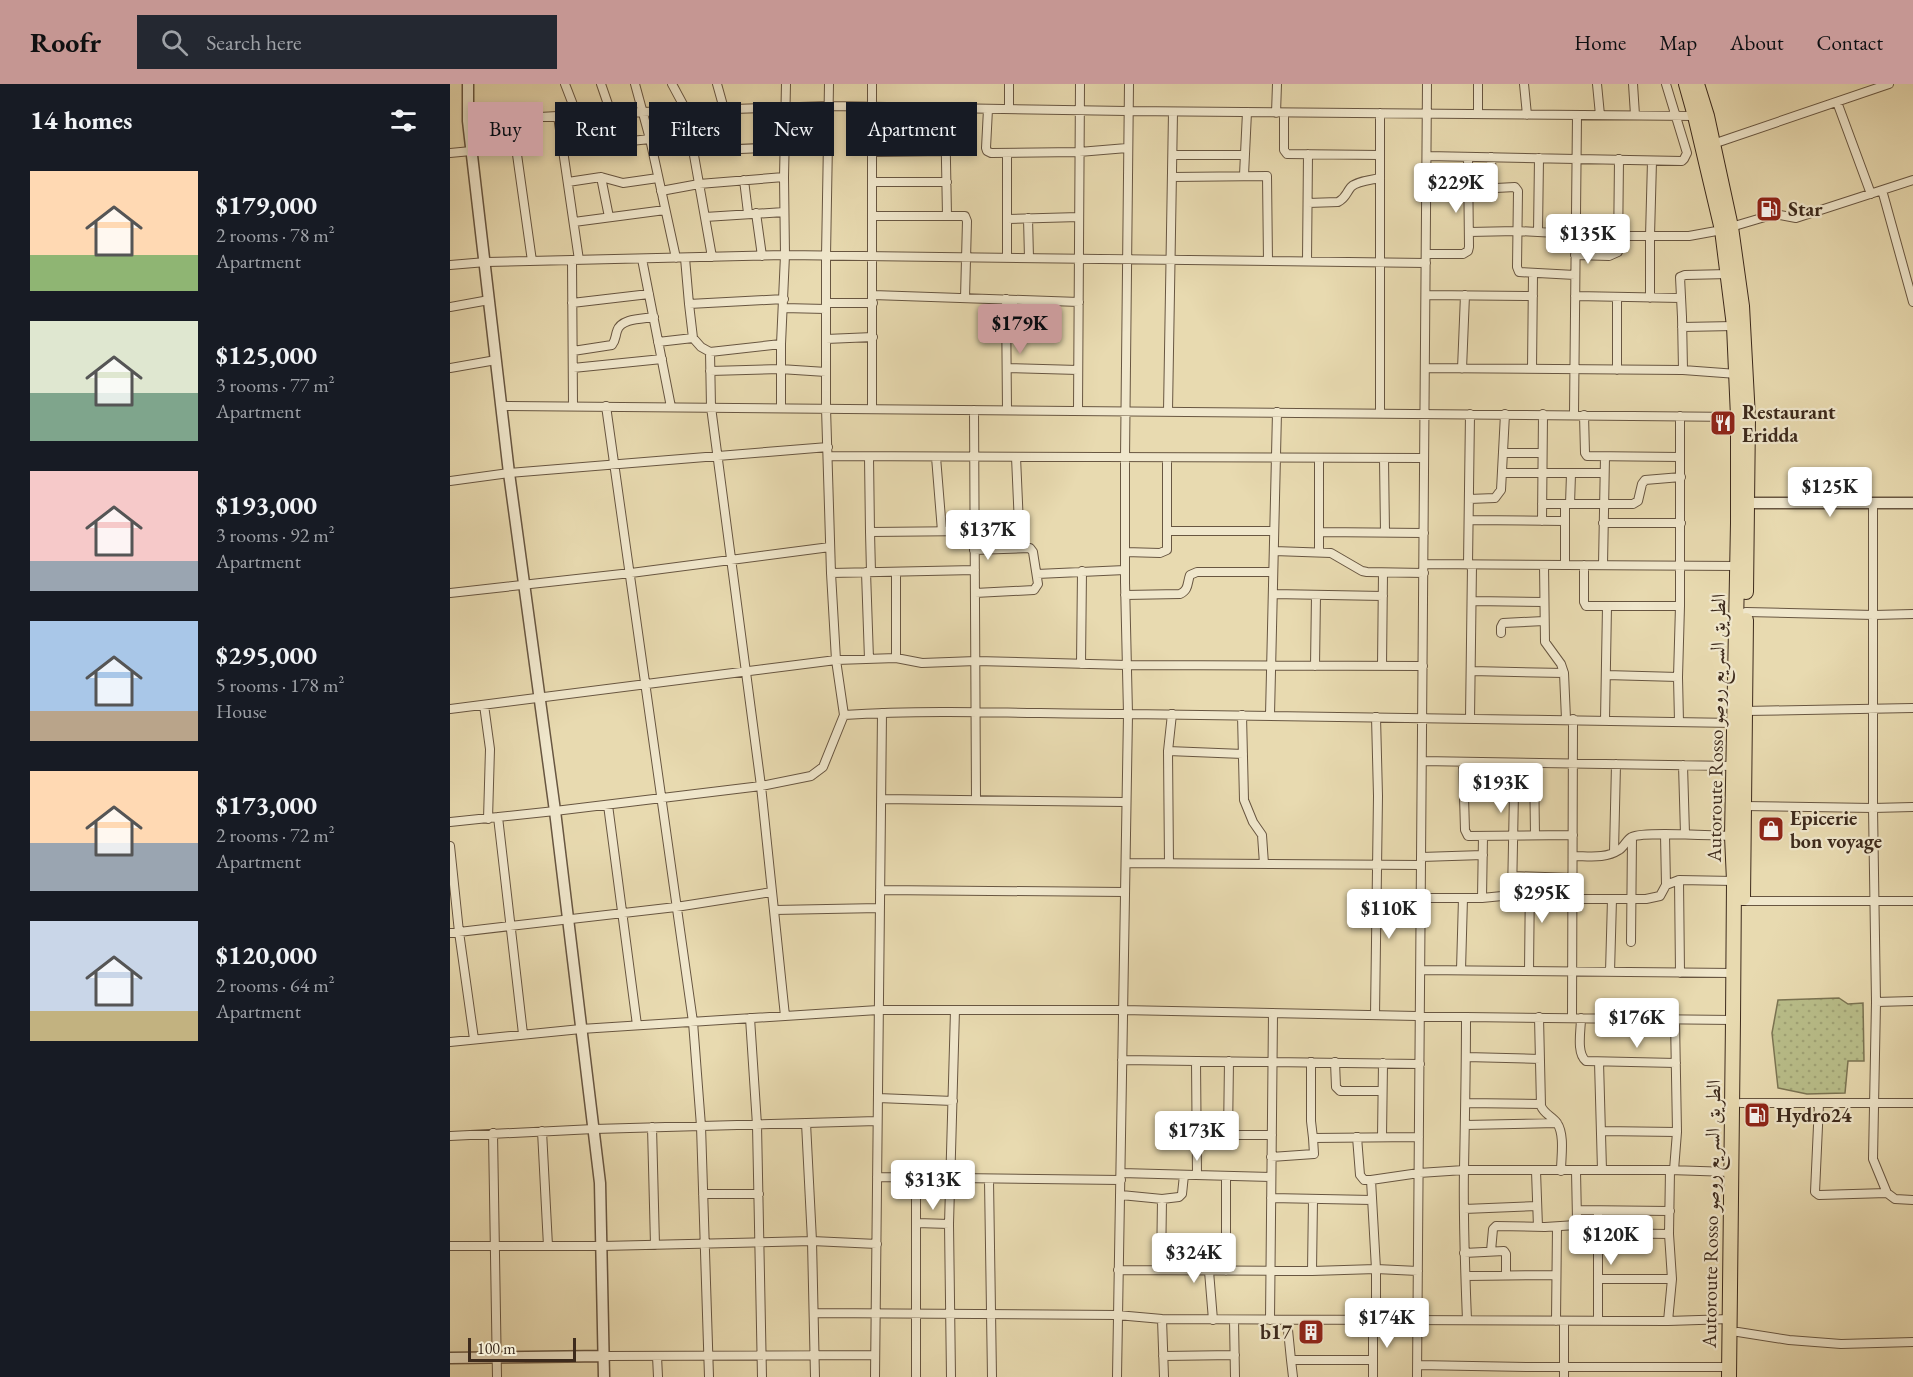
<!DOCTYPE html>
<html lang="en">
<head>
<meta charset="utf-8">
<style>
	body { margin:0; font-family:"EB Garamond",Amiri,serif; background:#242831; color:#f1f3f6; height:100vh; display:flex; flex-direction:column; font-size:22px; white-space:nowrap }
	* { box-sizing:border-box; margin:0 }
	p { font-size:20px; color:#9ea1a6 }
	.icon { flex:none; width:33px; height:33px; fill:none; stroke:currentColor; stroke-width:2; stroke-linecap:round; stroke-linejoin:round }
	.map { position:relative; flex:1; overflow:hidden }
	.side { display:flex; flex-direction:column; background:#171b24; width:450px }
	.side>* { flex:none }
	.guide { position:absolute; left:18px; top:18px; width:570px; height:54px; display:flex; gap:12px }
	.scale { position:absolute; left:18px; bottom:15px; width:108px; box-sizing:border-box; padding-left:6px; border:3px solid #3d2a1c; border-top:0; font-size:16px; line-height:21px; white-space:nowrap; color:#3d2a1c; -webkit-text-stroke:4px #f0e7cc; paint-order:stroke }
	.price { position:absolute; translate:-50% -51px; padding:0 14px; border-radius:6px; background:#fff; color:#222; font-size:20px; line-height:39px; filter:drop-shadow(0 2px 3px #0008) }
	.price::after { content:''; position:absolute; left:50%; top:36px; width:18px; height:14px; margin-left:-9px; background:inherit; clip-path:polygon(0 0,100% 0,50% 100%) }
	.price.current { background:#c59692; color:#111 }
	ul { padding:0; list-style:none }
	li { display:flex; align-items:center; gap:18px; height:150px; padding:0 30px }
	li span { display:grid; place-items:center; flex:none; width:168px; height:120px; border-radius:0px; color:#555 }
	li>.icon { margin-inline-start:auto }
	span .icon { width:72px; height:72px; fill:#fffc; stroke-width:1 }
	li b { font-size:26px }
	h2 { display:flex; justify-content:space-between; align-items:center; height:72px; padding:0 30px; font-size:26px }
	.tag { padding:0 21px; border-radius:0px; background:#171b24; box-shadow:0 3px 9px #0003; font-size:21px; line-height:54px }
	.tag.current { background:#c59692; color:#111 }
	header { display:flex; align-items:center; gap:36px; box-sizing:border-box; height:84px; padding:0 30px; background:#c59692; color:#111 }
	header strong { font-size:28px }
	nav { display:flex; gap:33px; margin-inline-start:auto; font-size:21px }
	.search { width:420px; height:54px; background:#242831; display:flex; align-items:center; gap:15px; box-sizing:border-box; padding:0 21px; border-radius:0px; color:#9ea1a6; font-size:22px }
	main { display:flex; flex:1; min-height:0 }
	.map>svg:first-child { display:block }
</style>
</head>
<body>
<header>
<strong>Roofr</strong>
<div class="search"><svg class="icon" aria-label="search" viewBox="0 0 24 24"><circle cx="10" cy="10" r="6"/><path d="M15 15l6 6"/></svg>Search here</div>
<nav><a>Home</a><a>Map</a><a>About</a><a>Contact</a></nav>
</header>
<main>
<section class="side">
<h2>14 homes<svg class="icon" aria-label="filters" viewBox="0 0 24 24"><path d="M4 7h16M4 17h16"/><circle cx="9" cy="7" r="2"/><circle cx="15" cy="17" r="2"/></svg></h2>
<ul>
<li><span style="background:linear-gradient(#ffd9b3 70%,#8fb573 0)"><svg class="icon" aria-label="home" viewBox="0 0 24 24"><path d="M3 11l9-7 9 7M6 9v11h12V9"/></svg></span><div><b>$179,000</b><p>2 rooms · 78 m²</p><p>Apartment</p></div></li>
<li><span style="background:linear-gradient(#dfe7d0 60%,#7fa58c 0)"><svg class="icon" aria-label="home" viewBox="0 0 24 24"><path d="M3 11l9-7 9 7M6 9v11h12V9"/></svg></span><div><b>$125,000</b><p>3 rooms · 77 m²</p><p>Apartment</p></div></li>
<li><span style="background:linear-gradient(#f6c9c9 75%,#9aa5b1 0)"><svg class="icon" aria-label="home" viewBox="0 0 24 24"><path d="M3 11l9-7 9 7M6 9v11h12V9"/></svg></span><div><b>$193,000</b><p>3 rooms · 92 m²</p><p>Apartment</p></div></li>
<li><span style="background:linear-gradient(#a9c7e8 75%,#b9a48a 0)"><svg class="icon" aria-label="home" viewBox="0 0 24 24"><path d="M3 11l9-7 9 7M6 9v11h12V9"/></svg></span><div><b>$295,000</b><p>5 rooms · 178 m²</p><p>House</p></div></li>
<li><span style="background:linear-gradient(#ffd9b3 60%,#9aa5b1 0)"><svg class="icon" aria-label="home" viewBox="0 0 24 24"><path d="M3 11l9-7 9 7M6 9v11h12V9"/></svg></span><div><b>$173,000</b><p>2 rooms · 72 m²</p><p>Apartment</p></div></li>
<li><span style="background:linear-gradient(#c9d6e8 75%,#c2b280 0)"><svg class="icon" aria-label="home" viewBox="0 0 24 24"><path d="M3 11l9-7 9 7M6 9v11h12V9"/></svg></span><div><b>$120,000</b><p>2 rooms · 64 m²</p><p>Apartment</p></div></li>
</ul>
</section>
<div class="map">
<svg width="1463" height="1293" viewBox="0 0 1463 1293">
	<defs>
		<pattern id="grass-dots" width="8" height="8" patternUnits="userSpaceOnUse" patternTransform="scale(1.5)"><rect width="8" height="8" fill="#b9be8a"/><path d="M2 2h.1M6 6h.1" fill="none" stroke="#a0a376" stroke-width="1.8" stroke-linecap="round"/></pattern>
	</defs>
	<rect width="100%" height="100%" fill="#e8dab0"/>
	<filter id="stains"><feTurbulence type="fractalNoise" baseFrequency=".00333" numOctaves="4"/><feColorMatrix values="0 0 0 0 .2 0 0 0 0 .09 0 0 0 0 .02 0 0 0 .5 -.17"/></filter>
	<radialGradient id="worn" r=".72"><stop offset=".6" stop-color="#630" stop-opacity="0"/><stop offset="1" stop-color="#630" stop-opacity=".3"/></radialGradient>
	<path fill="url(#grass-dots)" stroke="#7b7453" stroke-width="1.5" d="M1389,914L1398,920L1413,919L1414,977H1398L1395,1009L1357,1010L1328,1004L1322,949L1328,916Z"/>
	<g fill="none" stroke-linecap="round" stroke-linejoin="round">
		<g stroke="#685641" stroke-width="10">
			<path id="minor" d="M115,0L127,31
				M151,0L161,29
				M185,0L200,55L226,174
				M222,0L236,26L262,173
				M267,0L274,25
				M422,0V325
				M559,0V25
				M1028,0V30
				M1074,0L1077,31
				M1147,0L1150,31
				M1183,0L1185,31
				M1387,18L1421,110
				M495,24L497,132
				M538,25L536,64L537,67L541,69L629,68L677,64
				M826,29L827,0
				M834,29V66L837,70L930,71
				M108,32L129,176
				M62,35L82,177
				M18,37L161,29L379,22L677,27L1247,32
				M1263,60L1439,0
				M113,64L200,55
				M243,67L334,63
				M423,68L496,67
				M0,69L21,67
				M723,71H795
				M977,72L1232,77L1234,75L1237,69L1216,0
				M1041,73L1042,102L1046,104L1065,103L1068,107L1067,183L1069,188L1125,191
				M794,91L797,28
				M151,93L159,133
				M722,93L817,92L818,177
				M294,96L298,129
				M118,98L151,93L173,99L208,94
				M423,98H497
				M1432,106L1463,218
				M211,107L249,100L334,93
				M858,119L888,118C896,114 896,109 901,103C907,97 922,96 930,94
				M306,129L312,172
				M423,132H515L517,137L515,214
				M255,133L334,128
				M578,134L579,174
				M557,135L629,133
				M124,138L215,126
				M1281,143L1325,130L1346,134L1463,96
				M1019,148L1067,147L1125,150
				M1088,148L1089,74
				M1168,152H1239L1272,146
				M976,170H1013L1018,167L1019,163L1018,73
				M1125,171L1159,172L1168,168L1169,75
				M235,174L239,220
				M557,174V69
				M192,175L221,323
				M122,176L123,322
				M857,177L858,70
				M0,181L36,178L335,171L976,179
				M423,211L629,218
				M976,211L1083,212
				M1125,212L1231,214
				M1167,213V286
				M1200,214V152L1202,77
				M556,215L557,326
				M122,219L199,210
				M376,219H423
				M0,223L39,216
				M333,224L376,225
				M1232,243L1284,242
				M243,254L239,220L334,215
				M376,255L423,253
				M208,258L243,254L251,263L260,268L331,260
				M123,267L162,261C166,256 165,253 167,247C171,234 193,235 204,233
				M260,268L261,323L311,702L335,932
				M0,284L46,276
				M123,284L212,275
				M557,284L628,286
				M975,284L1233,286L1287,290
				M1012,285L1015,211
				M1082,285L1083,190
				M1233,286L1232,233L1230,193L1235,191L1279,190
				M260,287L330,285L376,288
				M52,322L1290,333
				M156,322L243,938L251,1042L259,1293
				M331,324V260L335,171L334,93L336,0
				M524,326L526,716
				M628,327L630,0
				M718,327L723,28
				M930,329V29
				M1124,330L1127,31
				M1134,331L1135,369L1137,372L1230,373
				M1230,332V522
				M1054,369H1092
				M378,372L973,374
				M419,373L420,448L524,447
				M486,373L492,447
				M566,373L570,464
				M869,374V468
				M934,375L935,448
				M1052,389H1154
				M0,397L59,389L378,363
				M1019,415L1045,414L1051,406L1055,330
				M1092,420H1183L1188,417L1192,400L1195,396L1231,393
				M1120,420L1121,390
				M1423,420V724L1426,918L1423,1075L1437,1109L1445,1115L1463,1116
				M1019,436L1115,437
				M1092,437L1093,330
				M1153,439H1231
				M717,447H824
				M420,448L421,488
				M869,448L974,449
				M524,466L580,464L583,468L588,500L584,506L525,509
				M824,467L881,469L912,487L917,488L974,489
				M675,468L710,469L717,466V374
				M974,480L1287,482
				M1018,481L1020,330
				M1094,481L1095,558L1111,580L1114,589L1116,635
				M1115,481V420
				M1134,481V518L1136,522H1230L1228,593L1229,638
				M1153,481L1155,373
				M416,488L419,575
				M446,488V574
				M381,489L525,486
				M587,490L675,486
				M0,509L181,489L380,463
				M823,510L933,512
				M675,511L730,510C739,506 737,499 740,491L747,488H823
				M1022,517L1094,518
				M1296,528L1424,531L1463,530
				M1051,549V543L1053,539L1094,537
				M631,580L632,487
				M865,582L866,511
				M932,582L933,489
				M1021,587L1114,589
				M1156,591L1228,593
				M34,621L40,665L38,735
				M0,625L386,576L446,574L472,579L526,577L677,581L973,582
				M1295,627L1463,624
				M394,631C489,625 584,630 679,630C881,632 1083,636 1285,639
				M792,631L794,716L803,738L812,751L814,780
				M820,631L827,328
				M1020,634L1022,481
				M1155,636L1157,522
				M718,667L793,670
				M972,677L1283,682
				M1013,678L1015,746L1018,752L1123,751
				M1084,679L1085,751
				M1233,681L1235,750
				M432,715L675,718
				M158,721L187,941
				M1294,722L1423,724L1463,723
				M48,733L73,950
				M0,738L105,727L311,702L361,692L373,683L394,631L386,576L381,489L376,324V172L379,0
				M1215,751L1216,801
				M0,762L9,848L24,955
				M1164,768L1166,680
				M1123,772C1139,772 1155,775 1169,766C1174,763 1177,755 1182,753C1193,747 1266,752 1282,752
				M971,773L1033,771
				M676,779L971,781
				M719,779L718,667L722,630
				M1063,792L1123,794
				M1229,796L1230,889
				M430,806L675,808
				M1062,811L1080,812
				M971,814H1032L1062,811L1064,708
				M1032,814L1033,752
				M1123,815H1196L1210,812L1216,801L1229,796L1284,797
				M1293,817H1463
				M324,826L430,824
				M0,849L226,823L322,808
				M1181,858L1182,753
				M971,886L1284,889
				M1011,886L1013,814
				M1079,887L1080,793
				M1160,888L1162,815
				M1426,918L1463,917
				M925,931L928,712L926,633
				M1016,933C1016,984 1015,1034 1014,1085C1013,1135 1015,1186 1017,1236
				M1089,933L1091,1022C1094,1030 1102,1032 1107,1039C1115,1051 1111,1073 1111,1087
				M1122,933L1123,635
				M300,934L307,1041L312,1293
				M1131,934C1131,946 1126,969 1136,977L1226,979
				M0,958L131,945L428,926H672L1016,933L1283,936
				M1016,973L1090,975
				M672,976L970,980
				M746,977L747,1091
				M861,978V1037L863,1054L969,1053
				M885,978L886,1003L890,1007H932
				M1149,978L1152,1086
				M428,1014L503,1017
				M1016,1019L1091,1020
				M1291,1019H1463
				M1369,1020L1365,1108L1369,1111L1437,1109
				M356,1039L362,1157L365,1293
				M1015,1041L1107,1039
				M202,1043L205,1161
				M92,1047L98,1162
				M1151,1047L1227,1048
				M43,1049L47,1293
				M746,1051H822
				M778,1051L779,977
				M0,1052L144,1045L427,1037
				M907,1053L910,1091L914,1096H921
				M932,1053L933,979
				M821,1073L864,1070L863,1054
				M1224,1086L1227,1048L1225,936
				M1086,1087L1088,1143
				M671,1089L821,1093
				M427,1093L671,1096
				M466,1095V1293
				M539,1096L542,1293
				M253,1110H309
				M671,1111L712,1115L729,1113L732,1110L734,1091
				M821,1114L922,1116
				M1014,1125L1087,1122
				M1127,1126L1220,1127
				M467,1139L499,1140
				M1148,1149L1219,1150
				M0,1162H152L362,1157L427,1160
				M1041,1167L1043,1145L1046,1142L1095,1143L1126,1141L1127,1136L1126,1087
				M1014,1169L1054,1167L1056,1170V1191
				M668,1186L862,1187L926,1185L968,1187
				M711,1186L712,1115
				M759,1187L763,1236
				M776,1187V1092
				M862,1187L863,1115
				M1016,1192L1106,1191
				M1148,1195H1222
				M364,1229L667,1231L712,1235L1218,1237L1280,1235
				M712,1235L714,1293
				M784,1236L785,1293
				M820,1236L823,929
				M837,1236L841,1276
				M926,1236V1185L921,1096L969,1089L1014,1086H1220L1280,1088
				M1106,1237L1107,1143
				M1148,1237V1127
				M1218,1237L1222,1195L1219,1150L1220,1086
				M1288,1248L1339,1256L1391,1260L1463,1258
				M154,1272L425,1271
				M207,1272L208,1293
				M713,1272L785,1271
				M968,1281L1078,1283H1279
				M425,1293L432,629
				M501,1293L499,1140L505,926
				M667,1293L678,630L675,498V374L679,0
				M843,1293L841,1276H923
				M923,1293V1236
				M967,1293L977,0
				M1114,1293V1237"/>
		</g>
		<g stroke="#685641" stroke-width="13">
			<path id="tertiary" d="M18,0V37L59,389L105,727L150,1099L154,1293
				M1298,419H1463
				M0,1274L154,1272"/>
		</g>
		<g stroke="#3d2a1c" stroke-width="16">
			<path id="trunk" d="M1236,0L1245,32L1272,146L1284,242L1288,333V439L1282,752L1284,797L1283,936L1279,1293
				M1247,0L1257,32L1281,143L1292,222L1298,334L1296,508
				M1293,814L1296,536"/>
		</g>
		<use href="#minor" stroke="#f0e7cc" stroke-width="8"/>
		<use href="#tertiary" stroke="#f0e7cc" stroke-width="10"/>
		<use href="#trunk" stroke="#e8dab0" stroke-width="14"/>
	</g>
	<defs>
		<g id="fuel-square" transform="scale(1.35)"><rect x="-9" y="-9" width="18" height="18" rx="4" fill="#8f2418" stroke="#f0e7cc"/><path d="M-5.5-6h7V0h2V4h1.3V-2.5L3-4.5l.8-.8L6-3V5H2.5V1h-1V6h-7ZM-4.2-4.7v3.2H.2V-4.7Z" fill="#fff"/></g>
		<g id="restaurant-square" transform="scale(1.35)"><rect x="-9" y="-9" width="18" height="18" rx="4" fill="#8f2418" stroke="#f0e7cc"/><path d="M-5-6h1v4h1v-4h1v4h1v-4h1v5L-1.5 .5V6h-2V.5L-5-1ZM5-6V6H3V1.5H1.5Q1.5-4 5-6Z" fill="#fff"/></g>
		<g id="shop-square" transform="scale(1.35)"><rect x="-9" y="-9" width="18" height="18" rx="4" fill="#8f2418" stroke="#f0e7cc"/><path d="M-5-2.5h2.3a2.7 3.5 0 0 1 5.4 0H5L5.5 6h-11ZM-1.5-2.5h3a1.5 2.3 0 0 0-3 0Z" fill="#fff"/></g>
		<g id="building-square" transform="scale(1.35)"><rect x="-9" y="-9" width="18" height="18" rx="4" fill="#8f2418" stroke="#f0e7cc"/><path d="M-4-6H4V6H1V3H-1V6H-4ZM-2.5-4.3h1.7v1.8h-1.7ZM.8-4.3h1.7v1.8H.8ZM-2.5-1h1.7V.8h-1.7ZM.8-1h1.7V.8H.8Z" fill="#fff"/></g>
	</defs>
	<g fill-rule="evenodd">
		<use href="#fuel-square" x="1319" y="125"/>
		<use href="#restaurant-square" x="1273" y="339"/>
		<use href="#shop-square" x="1321" y="745"/>
		<use href="#fuel-square" x="1307" y="1031"/>
		<use href="#building-square" x="861" y="1248"/>
	</g>
	<g text-anchor="middle" dominant-baseline="central" stroke-width="4.5" stroke-linejoin="round" paint-order="stroke">
		<g font-size="20" font-weight="bold" fill="#3d2a1c" stroke="#f0e7cc" text-anchor="start">
			<text x="1338" y="125">Star</text>
			<text x="1292" y="328">Restaurant<tspan x="1292" dy="23">Eridda</tspan></text>
			<text x="1340" y="734">Epicerie<tspan x="1340" dy="23">bon voyage</tspan></text>
			<text x="1326" y="1031">Hydro24</text>
			<text x="842" y="1248" text-anchor="end">b17</text>
		</g>
		<g font-size="20" fill="#3d2a1c" stroke="#f0e7cc">
			<text transform="translate(1266 644) rotate(-89)">Autoroute Rosso الطريق السريع روصو</text>
			<text transform="translate(1261 1130) rotate(-89)">Autoroute Rosso الطريق السريع روصو</text>
		</g>
	</g>
	<rect width="100%" height="100%" filter="url(#stains)"/>
	<rect width="100%" height="100%" fill="url(#worn)"/>
</svg>
<div class="scale">100 m</div>
<b class="price" style="left:1006px;top:130px">$229K</b>
<b class="price" style="left:1138px;top:181px">$135K</b>
<b class="price current" style="left:570px;top:271px">$179K</b>
<b class="price" style="left:1380px;top:434px">$125K</b>
<b class="price" style="left:538px;top:477px">$137K</b>
<b class="price" style="left:1051px;top:730px">$193K</b>
<b class="price" style="left:1092px;top:840px">$295K</b>
<b class="price" style="left:939px;top:856px">$110K</b>
<b class="price" style="left:1187px;top:965px">$176K</b>
<b class="price" style="left:747px;top:1078px">$173K</b>
<b class="price" style="left:483px;top:1127px">$313K</b>
<b class="price" style="left:1161px;top:1182px">$120K</b>
<b class="price" style="left:744px;top:1200px">$324K</b>
<b class="price" style="left:937px;top:1265px">$174K</b>
<div class="guide">
<a class="tag current">Buy</a>
<a class="tag">Rent</a>
<a class="tag">Filters</a>
<a class="tag">New</a>
<a class="tag">Apartment</a>
</div>
</div>
</main>
</body>
</html>
